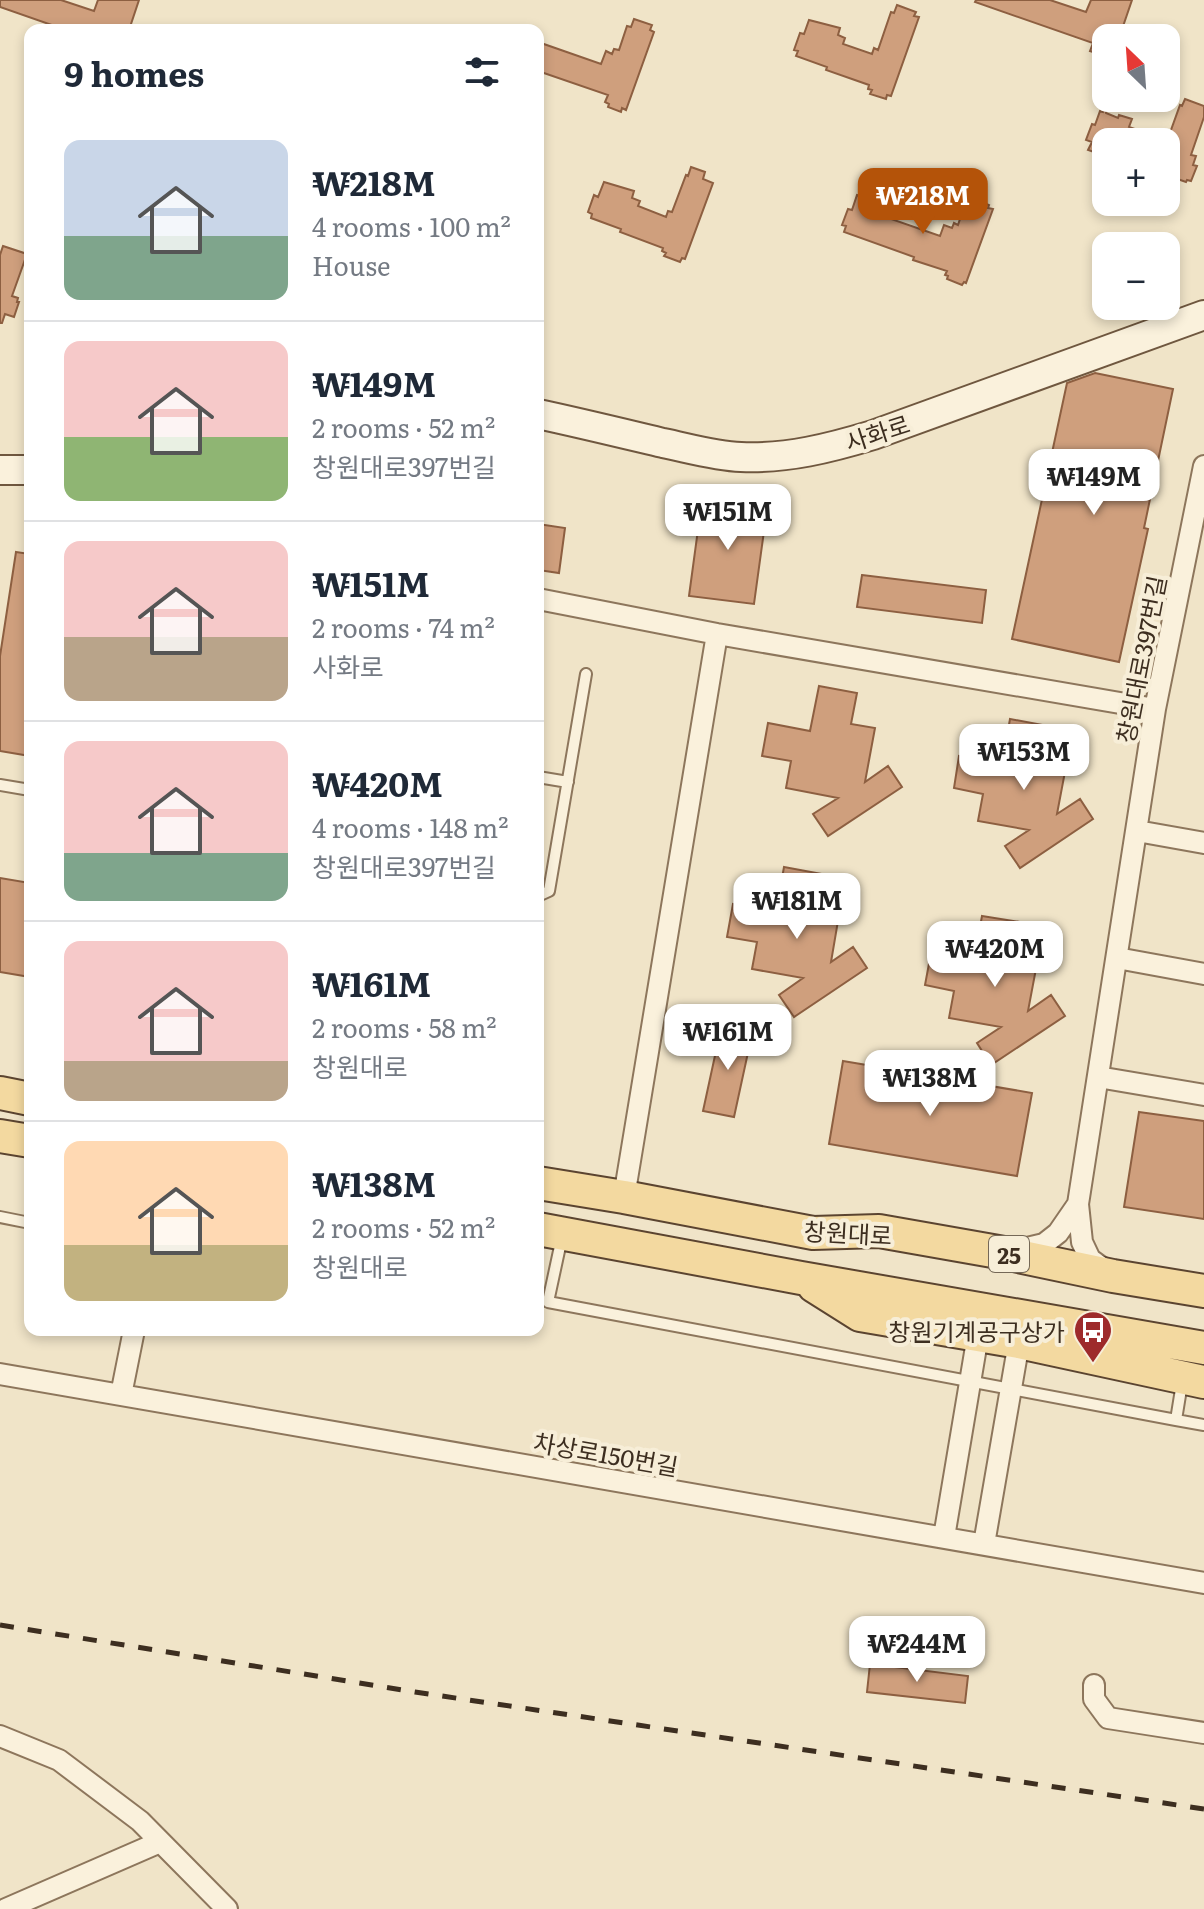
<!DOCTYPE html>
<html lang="en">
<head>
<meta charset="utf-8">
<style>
	body { margin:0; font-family:Literata,"Noto Sans KR",serif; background:#f2f2f3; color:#1f2937; height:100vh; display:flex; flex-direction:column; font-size:30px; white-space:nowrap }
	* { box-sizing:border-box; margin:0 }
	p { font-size:26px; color:#747a83 }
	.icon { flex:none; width:44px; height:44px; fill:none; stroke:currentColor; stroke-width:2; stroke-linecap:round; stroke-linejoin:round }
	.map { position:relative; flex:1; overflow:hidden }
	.drawer { position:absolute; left:24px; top:24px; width:520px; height:1312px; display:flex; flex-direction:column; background:#fff; border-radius:16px; box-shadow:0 4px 12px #0003 }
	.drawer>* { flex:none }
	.needle { width:52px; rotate:335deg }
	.tools { position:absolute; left:1092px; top:24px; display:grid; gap:16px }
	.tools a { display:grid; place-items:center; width:88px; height:88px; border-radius:16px; background:#fff; box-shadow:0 4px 12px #0003; font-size:40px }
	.price { position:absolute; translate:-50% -68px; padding:0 18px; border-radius:16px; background:#fff; color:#222; font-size:26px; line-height:52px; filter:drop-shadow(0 2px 4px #0008) }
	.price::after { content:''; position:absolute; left:50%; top:48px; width:24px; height:18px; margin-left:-12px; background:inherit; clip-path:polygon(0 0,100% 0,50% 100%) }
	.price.active { background:#b45309; color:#fff }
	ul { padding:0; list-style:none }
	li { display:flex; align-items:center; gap:24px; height:200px; padding:0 40px }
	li+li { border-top:2px solid #e0e1e3 }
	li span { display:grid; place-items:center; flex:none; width:224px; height:160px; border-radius:16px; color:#555 }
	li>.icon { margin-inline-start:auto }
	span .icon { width:96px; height:96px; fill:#fffc; stroke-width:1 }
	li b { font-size:34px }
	h2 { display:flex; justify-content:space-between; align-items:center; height:96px; padding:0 40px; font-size:34px }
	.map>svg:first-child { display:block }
</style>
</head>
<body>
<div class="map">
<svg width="1204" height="1909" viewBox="0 0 1204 1909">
	<rect width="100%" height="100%" fill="#f0e4c8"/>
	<path fill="#cf9f7d" stroke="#8d5f41" stroke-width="2" d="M0,0H61L94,11L98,0H139L129,30H66L0,7Z
		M976,0H1050L1086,12L1091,0H1132L1119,38H1106V56L1090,51L1093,43L975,2Z
		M897,5L916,12L914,16L919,17L891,96L887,95L886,99L870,94L872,90L868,89L869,85L826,70L827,67L796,56L798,51L794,50L800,33L804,34L809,20L840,28L838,35L845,38L843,44L872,54L874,48L878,50L891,12L894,13Z
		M634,19L652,25L650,30L654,32L626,110L622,108L621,112L608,107L609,104L605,102L608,95L538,71V42L601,64L606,51L612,54L614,49L619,50L627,26L631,27Z
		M1185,99L1204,106V117L1191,155L1196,156L1193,165L1197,166L1191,181L1187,180L1186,182L1166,175V144L1180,105L1182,106Z
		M1105,108L1106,113L1118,118L1119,115L1132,119L1129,127L1166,140V142H1106V156L1088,150L1092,142L1086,140L1092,124L1095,125L1100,111L1103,112Z
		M691,167L705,172L703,179L713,183L685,259L682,258L680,262L664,256L666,253L662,251L663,248L620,232L621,229L591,218L592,214L588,212L594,195L598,197L604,182L634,191L632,198L640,201L638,206L666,217L668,211L672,212L686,175L688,176Z
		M857,195L888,204L886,212L893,214L891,219L940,236L944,225L952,228L954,223L958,225L965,204L969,206L972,198L989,205L988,208L993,209L966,283L964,282L962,285L947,279L948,276L945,275L947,271L913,260L914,257L844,232L846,226L842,225L848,209L852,210Z
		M3,246L27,254L12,296L18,298L17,302H19L14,317L5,314L2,323H0V255Z
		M1095,373L1173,389L1144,528L1148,529L1119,662L1012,639L1067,383Z
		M702,500L767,509L754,604L689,596Z
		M538,524L565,528L559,573L538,570Z
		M16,552L30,554V756L0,751V656Z
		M862,575L986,590L982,623L857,607Z
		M819,686L857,693L851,724L875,728L865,782L888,766L902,787L828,836L813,814L838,798L786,788L791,761L762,756L768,723L810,731Z
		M1010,719L1048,726L1043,756L1067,761L1057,814L1080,799L1093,819L1020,868L1005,846L1029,830L978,821L983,794L954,788L959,756L1002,764Z
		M784,867L822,874L816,905L840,909L831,962L853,947L867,968L794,1017L779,995L803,978L752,969L757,942L727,937L733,904L776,912Z
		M0,878L30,883V977L0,972Z
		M982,916L1020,922L1014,953L1038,958L1028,1011L1051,995L1065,1016L991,1065L977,1043L1001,1027L949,1018L954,991L925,985L931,953L974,960Z
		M721,1028L752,1034L734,1117L703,1111Z
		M843,1061L1032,1093L1017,1176L829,1144Z
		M1139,1112L1204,1121V1219L1124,1207Z
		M870,1664L968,1676L965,1703L867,1692Z"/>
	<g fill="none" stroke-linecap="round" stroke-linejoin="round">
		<g stroke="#8d765c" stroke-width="14">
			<path id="lane" d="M538,777L568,782
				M0,785L30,790
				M538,896L549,891L586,674
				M0,1217L30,1223
				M562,1237L548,1302L1176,1420
				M1182,1383L1176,1420L1204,1425"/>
		</g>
		<g stroke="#8d765c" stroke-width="24">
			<path id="street" d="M538,599L717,634L1155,709
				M1137,831L1204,843
				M1117,958L1204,974
				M1098,1077L1204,1095
				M624,1197L717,634
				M1018,1250L1044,1244L1058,1233L1078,1204
				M1108,1272L1090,1259L1082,1242L1078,1204L1155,709L1204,466
				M0,1374L1204,1583
				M121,1395L134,1330
				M944,1537L978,1335
				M984,1544L1019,1342
				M1094,1685V1699L1108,1718L1204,1733
				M0,1736L59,1760L140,1821L227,1909
				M6,1909L160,1842"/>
		</g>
		<g stroke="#6f573f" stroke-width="32">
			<path id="secondary" d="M538,414C580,423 621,433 663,443C688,448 715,456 741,457C787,459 830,448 873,435L1204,315
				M0,470H30"/>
		</g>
		<g stroke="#5b4430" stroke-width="36">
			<path id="primary" d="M0,1093L30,1099
				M0,1136L30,1141
				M538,1183L624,1197L813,1233L879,1231L1004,1253L1113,1276L1204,1291
				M538,1229L801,1278L1204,1348
				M814,1286L860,1315L1019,1342L1204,1382"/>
		</g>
		<use href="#lane" stroke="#faf1dc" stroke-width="10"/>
		<use href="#street" stroke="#faf1dc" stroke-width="20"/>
		<use href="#secondary" stroke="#faf1dc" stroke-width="28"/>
		<use href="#primary" stroke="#f3d9a0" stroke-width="32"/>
		<path stroke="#3d2e20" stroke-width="5" stroke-dasharray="14 14" stroke-linecap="butt" d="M0,1625L415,1692L1204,1809"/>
	</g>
	<defs>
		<g id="bus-pin" transform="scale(2)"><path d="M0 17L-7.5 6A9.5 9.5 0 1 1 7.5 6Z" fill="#9e2a2b" stroke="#f7eed8"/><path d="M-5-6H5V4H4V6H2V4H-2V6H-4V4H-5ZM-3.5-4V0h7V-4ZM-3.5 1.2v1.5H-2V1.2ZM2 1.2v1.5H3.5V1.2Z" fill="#fff"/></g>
	</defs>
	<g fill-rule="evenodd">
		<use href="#bus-pin" x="1093" y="1330"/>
	</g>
	<g text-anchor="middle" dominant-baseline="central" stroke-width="8" stroke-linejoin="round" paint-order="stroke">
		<rect fill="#f7eed8" stroke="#756857" stroke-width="2" x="989" y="1236" width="40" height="36" rx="6"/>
		<g font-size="22" font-weight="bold" fill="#3d2e20">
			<text x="1009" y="1254">25</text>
		</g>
		<g font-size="24" fill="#3d2e20" stroke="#f7eed8">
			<text transform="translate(877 432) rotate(-18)">사화로</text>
			<text transform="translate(1140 659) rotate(-79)">창원대로397번길</text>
			<text transform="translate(848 1232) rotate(3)">창원대로</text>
			<text transform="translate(606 1453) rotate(10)">차상로150번길</text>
		</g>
		<g font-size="24" fill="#3d2e20" stroke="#f7eed8" text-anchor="end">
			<text x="1065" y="1330">창원기계공구상가</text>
		</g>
	</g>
</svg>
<div class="tools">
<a><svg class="needle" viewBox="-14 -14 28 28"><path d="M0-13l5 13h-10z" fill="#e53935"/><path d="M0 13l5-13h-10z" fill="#747a83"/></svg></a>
<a>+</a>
<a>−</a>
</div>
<b class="price active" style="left:923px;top:236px">₩218M</b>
<b class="price" style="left:1094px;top:517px">₩149M</b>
<b class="price" style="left:728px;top:552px">₩151M</b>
<b class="price" style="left:1024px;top:792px">₩153M</b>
<b class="price" style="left:797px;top:941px">₩181M</b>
<b class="price" style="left:995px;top:989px">₩420M</b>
<b class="price" style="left:728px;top:1072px">₩161M</b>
<b class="price" style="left:930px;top:1118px">₩138M</b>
<b class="price" style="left:917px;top:1684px">₩244M</b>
<section class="drawer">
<h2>9 homes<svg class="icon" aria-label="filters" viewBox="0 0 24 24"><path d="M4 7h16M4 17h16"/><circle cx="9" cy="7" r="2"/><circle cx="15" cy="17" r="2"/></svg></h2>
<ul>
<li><span style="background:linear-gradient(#c9d6e8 60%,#7fa58c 0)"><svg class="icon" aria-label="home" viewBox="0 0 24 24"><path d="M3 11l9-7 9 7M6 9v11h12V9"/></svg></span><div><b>₩218M</b><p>4 rooms · 100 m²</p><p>House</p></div></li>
<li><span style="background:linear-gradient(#f6c9c9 60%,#8fb573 0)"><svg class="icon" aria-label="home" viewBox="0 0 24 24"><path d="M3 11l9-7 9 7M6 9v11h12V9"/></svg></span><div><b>₩149M</b><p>2 rooms · 52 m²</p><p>창원대로397번길</p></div></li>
<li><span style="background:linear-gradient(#f6c9c9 60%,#b9a48a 0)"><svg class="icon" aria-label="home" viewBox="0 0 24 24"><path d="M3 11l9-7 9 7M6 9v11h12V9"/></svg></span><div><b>₩151M</b><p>2 rooms · 74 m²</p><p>사화로</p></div></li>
<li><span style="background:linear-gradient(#f6c9c9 70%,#7fa58c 0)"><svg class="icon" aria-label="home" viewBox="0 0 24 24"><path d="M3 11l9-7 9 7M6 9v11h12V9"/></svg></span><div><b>₩420M</b><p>4 rooms · 148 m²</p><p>창원대로397번길</p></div></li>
<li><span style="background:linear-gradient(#f6c9c9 75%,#b9a48a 0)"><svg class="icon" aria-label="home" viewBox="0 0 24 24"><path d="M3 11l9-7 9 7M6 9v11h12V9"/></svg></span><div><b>₩161M</b><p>2 rooms · 58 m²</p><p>창원대로</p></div></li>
<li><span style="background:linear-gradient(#ffd9b3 65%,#c2b280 0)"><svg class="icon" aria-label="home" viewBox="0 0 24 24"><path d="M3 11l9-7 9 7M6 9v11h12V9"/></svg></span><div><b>₩138M</b><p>2 rooms · 52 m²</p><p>창원대로</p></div></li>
</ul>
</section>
</div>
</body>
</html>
